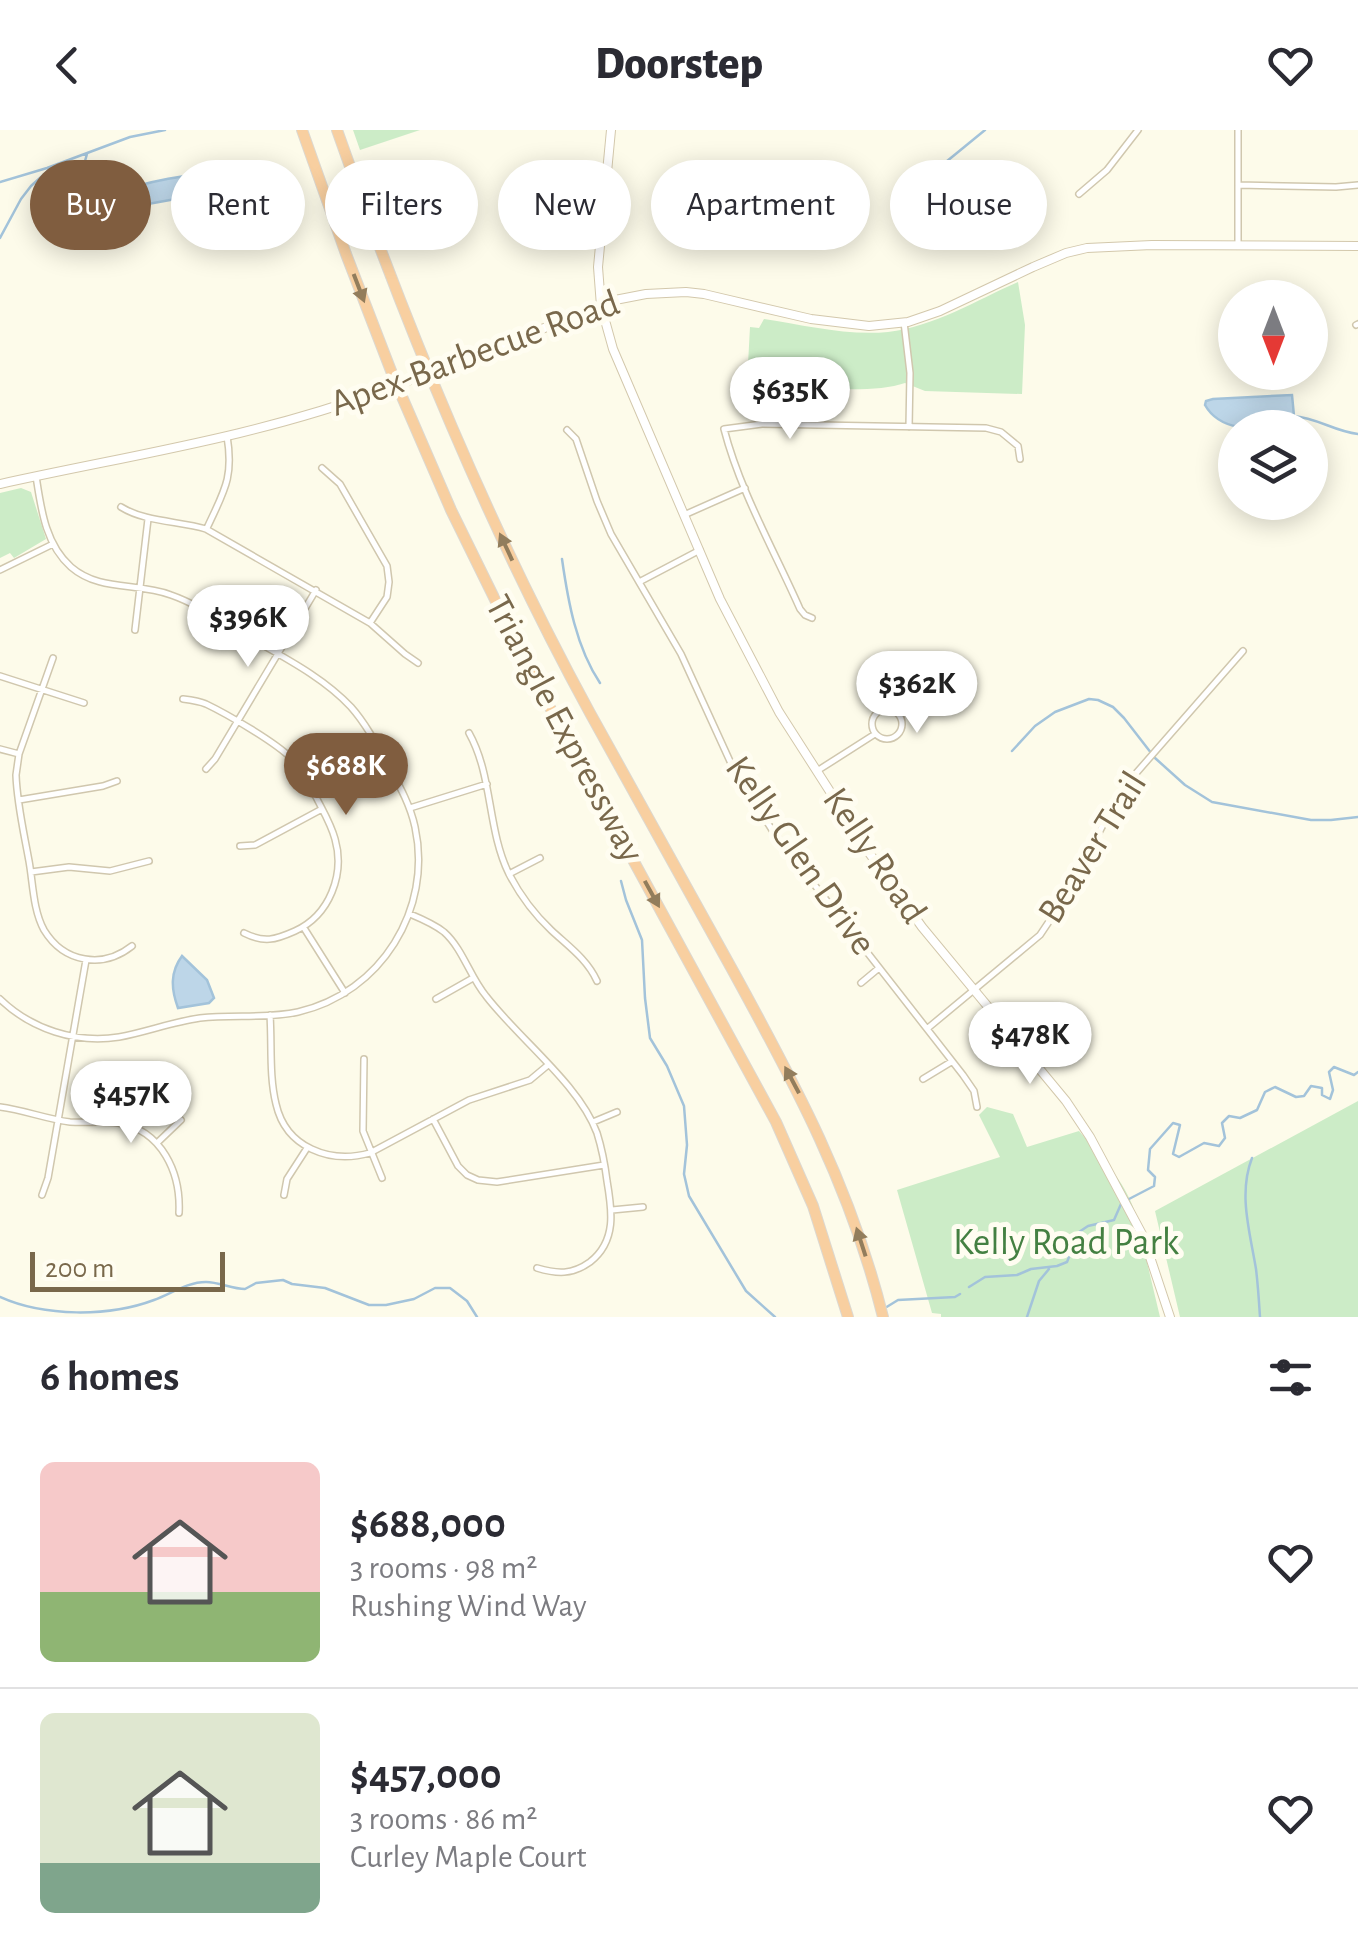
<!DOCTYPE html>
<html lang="en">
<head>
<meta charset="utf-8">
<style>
	body { margin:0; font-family:"Alegreya Sans",sans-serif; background:#f7f7f7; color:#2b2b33; height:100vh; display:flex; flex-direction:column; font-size:38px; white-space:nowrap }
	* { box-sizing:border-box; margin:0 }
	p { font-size:32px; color:#7c7c81 }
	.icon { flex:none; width:55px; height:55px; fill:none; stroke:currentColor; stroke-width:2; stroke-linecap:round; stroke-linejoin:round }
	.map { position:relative; height:1187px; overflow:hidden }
	.details { display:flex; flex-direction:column; background:#fff; flex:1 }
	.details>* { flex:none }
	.top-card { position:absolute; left:30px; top:30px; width:1300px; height:90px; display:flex; gap:20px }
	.needle { width:65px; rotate:180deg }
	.tools { position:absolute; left:1218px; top:150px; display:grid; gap:20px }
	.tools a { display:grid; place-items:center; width:110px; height:110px; border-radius:50%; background:#fff; box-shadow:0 5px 25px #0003; font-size:50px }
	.scale { position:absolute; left:30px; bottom:25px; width:195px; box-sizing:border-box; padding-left:10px; border:5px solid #79684b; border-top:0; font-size:28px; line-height:35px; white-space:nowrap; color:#79684b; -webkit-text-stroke:8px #fffdf1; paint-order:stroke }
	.price { position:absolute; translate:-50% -85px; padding:0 22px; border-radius:35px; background:#fff; color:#222; font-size:32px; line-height:65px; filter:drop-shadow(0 2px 5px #0008) }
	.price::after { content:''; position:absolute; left:50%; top:60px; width:30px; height:22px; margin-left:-15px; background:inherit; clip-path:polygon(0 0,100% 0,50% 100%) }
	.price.active { background:#805d3f; color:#fff }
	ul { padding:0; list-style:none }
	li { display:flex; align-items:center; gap:30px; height:250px; padding:0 40px }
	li+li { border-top:2px solid #e1e1e2 }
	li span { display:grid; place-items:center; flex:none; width:280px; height:200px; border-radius:15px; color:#555 }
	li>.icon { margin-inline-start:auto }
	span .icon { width:120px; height:120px; fill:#fffc; stroke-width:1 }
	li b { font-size:42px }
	h2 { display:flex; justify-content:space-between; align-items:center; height:120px; padding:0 40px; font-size:42px }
	.pill { padding:0 35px; border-radius:45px; background:#fff; box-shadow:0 5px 25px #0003; font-size:35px; line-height:90px }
	.pill.active { background:#805d3f; color:#fff }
	header { display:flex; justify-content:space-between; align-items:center; height:130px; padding:0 40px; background:#fff; font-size:45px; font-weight:800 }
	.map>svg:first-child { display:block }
</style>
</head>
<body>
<header><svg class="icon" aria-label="back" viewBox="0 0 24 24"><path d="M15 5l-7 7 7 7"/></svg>Doorstep<svg class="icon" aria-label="heart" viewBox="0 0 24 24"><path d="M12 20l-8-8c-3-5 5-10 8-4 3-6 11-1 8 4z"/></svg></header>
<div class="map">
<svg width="1358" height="1187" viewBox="0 0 1358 1187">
	<rect width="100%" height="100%" fill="#fdfbea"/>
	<path fill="#ccecc7" d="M353,0H420L360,20Z
		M1018,152L1025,195L1022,264L925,261L905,253C868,266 788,255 747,253L750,197L759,198L764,189C804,195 847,206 888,202C933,197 977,170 1018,152Z
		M21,358L31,362L46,409L14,428L10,423L0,428V363Z
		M1358,971V1187H1180L1155,1081Z
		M987,977L1013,984L1027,1017L1079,1001C1101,1026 1124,1050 1135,1082L1160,1187H941V1184L932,1183L897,1060L1000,1027L979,985Z"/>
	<path fill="#bdd6e8" stroke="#a3c3da" stroke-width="2.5" d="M228,43L234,52L225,60L115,80L109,79L107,76L110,65C146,51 190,43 228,43Z
		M1292,265L1294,286L1292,297C1262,298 1222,305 1205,275L1206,271L1213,269Z
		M182,826L207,850L214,868L209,873L178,878C171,859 170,842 182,826Z"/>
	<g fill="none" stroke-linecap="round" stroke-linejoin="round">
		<path stroke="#a3c3da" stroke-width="2.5" d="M0,52L47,38L130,7L165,0
			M79,66V52L87,24
			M909,73L917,67L941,36L985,0
			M0,108L21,69L31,56L50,39
			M1293,286C1318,288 1333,301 1358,304
			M562,429C568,471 576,517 600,553
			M1012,621L1035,596L1055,582L1089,569L1098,570L1113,577L1124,588L1155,628L1185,655L1212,672L1311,690H1331L1358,687
			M621,751L626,770L642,810L645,868L650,908L667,936L684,976L687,1015L684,1044L689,1066L746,1161L775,1187
			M1252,1028C1238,1064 1250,1102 1256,1139C1258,1155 1259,1171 1260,1187
			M1129,1069L1154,1056L1155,1047L1148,1040L1150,1019L1173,993L1180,995L1173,1024L1179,1027L1204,1013L1219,1016L1225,1008L1222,993L1229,986L1240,988L1257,980L1265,962L1275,957L1296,967L1304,966L1311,956L1322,958V965L1330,969L1333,960L1329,942L1334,937L1354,945L1358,942
			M969,1157L985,1147L1017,1145L1031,1139L1057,1136L1067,1132L1079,1102L1088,1096L1114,1090L1121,1074
			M0,1167C44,1187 109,1187 154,1170C171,1164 187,1152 206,1152C219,1152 232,1159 245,1159L256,1153L283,1150L292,1154L325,1158L369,1175H386L414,1169L435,1158H450L467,1171L477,1187
			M885,1178L898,1170L955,1167L960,1164
			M1027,1187L1039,1151L1049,1139"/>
		<g stroke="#d0c7ae" stroke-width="8">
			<path id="street" d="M1238,0V115
				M1238,55L1336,57L1358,55
				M1079,64L1107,40L1138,0
				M904,192L910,243L909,297
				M1356,195L1358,194
				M567,300L576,309L597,371L611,404L681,524L734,640L774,703L963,945L974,961L977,977
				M322,338L340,354L387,436L389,452L387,467L370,493
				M121,377C145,392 179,391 206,399L370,493L405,524L418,533
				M684,385L745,358
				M207,398C224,361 234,348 227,306
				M0,440L53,414
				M641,451L700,420
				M812,488L805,485L800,479C774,420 740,361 724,299L762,294L986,298L1001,302L1018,316L1020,329
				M135,500L148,389
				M53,528L19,624L16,645C17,674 24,703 29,731C33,753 33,780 44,800C64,833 103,839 132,816
				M0,546L84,573
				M183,569C191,570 199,571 206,574C227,584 275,612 291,628C301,639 308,654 316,667C323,681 331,694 335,709C345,744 330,785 295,801C275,810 264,813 244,803
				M872 594a15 15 0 1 1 30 0a15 15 0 1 1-30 0Z
				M469,603C493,646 487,699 509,744C520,765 533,783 551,800C568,816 587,829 597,851
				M0,619L19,624
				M206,639L215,629L316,460
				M817,641L875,604
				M19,670L103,656L117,651
				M410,678L487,654
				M240,716L255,715L322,679
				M31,742L69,737L110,741L149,731
				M509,744L540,728
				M410,784C422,789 434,794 444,802C463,819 470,847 486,866C519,909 579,954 597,1003C602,1019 605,1035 607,1051C612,1080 617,1111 590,1132C572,1145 557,1144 537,1138
				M304,798L345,863
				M861,853L879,838
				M0,869C31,899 76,914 119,907C146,902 172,892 200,888C232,884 266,889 298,882C381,863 433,779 415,697C410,674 399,655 388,635C377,615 366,594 351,577C322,546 281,526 245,505C221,491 197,474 171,465C137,452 100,462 71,437C45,414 41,378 36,346
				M436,869L473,848
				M270,885C272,914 269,946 276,974C286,1018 330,1034 370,1023L469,970L530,950L548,935
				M928,898L1040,805L1062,772L1112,678L1131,649L1243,521
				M364,929L363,1001L382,1048
				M923,949L951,932
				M0,977C24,980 46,989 70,992C86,993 102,991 118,993C162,1000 181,1043 179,1083
				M433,989L458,1036L467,1045L478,1050L497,1052L604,1035
				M593,992L617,982
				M157,1013L181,990
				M42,1065L48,1048L86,830
				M284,1065L287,1049L307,1018
				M612,1080L643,1077"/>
		</g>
		<g stroke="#d3c8ac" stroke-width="10">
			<path id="secondary" d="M611,0L598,137L601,176L613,219L720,469L779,582L870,724L922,797L1066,971L1090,1007L1143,1106L1170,1187
				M446,237L615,170L646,164L686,162L704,164L811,189L869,196L908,192L940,181L1033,137L1066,123L1087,118L1152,115L1358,116
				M0,354C126,326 255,307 377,262"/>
		</g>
		<g stroke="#dcd8d0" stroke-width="12">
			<path id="highway" d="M302,0L346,124L393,246L451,380L530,541L776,992L813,1076L848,1187
				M337,0C408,201 488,396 590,583C637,669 685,755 733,841C796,956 851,1058 883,1187"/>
		</g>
		<use href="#street" stroke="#fff" stroke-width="5"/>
		<use href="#secondary" stroke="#fff" stroke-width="8"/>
		<use href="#highway" stroke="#f8cfa0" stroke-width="10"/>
		<g stroke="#d3c8ac" stroke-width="10" stroke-linecap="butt">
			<path id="secondary-bridge" d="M377,262L446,237"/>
		</g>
		<use href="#secondary-bridge" stroke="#fff" stroke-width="8"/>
	</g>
	<defs><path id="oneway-solid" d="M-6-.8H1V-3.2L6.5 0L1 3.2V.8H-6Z" transform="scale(2.5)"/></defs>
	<g fill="#927d5c">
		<use href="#oneway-solid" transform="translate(359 158) rotate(69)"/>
		<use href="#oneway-solid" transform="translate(506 417) rotate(-115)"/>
		<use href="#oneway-solid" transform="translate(652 764) rotate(61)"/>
		<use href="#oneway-solid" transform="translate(792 950) rotate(-118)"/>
		<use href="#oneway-solid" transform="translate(861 1112) rotate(-108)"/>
	</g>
	<g text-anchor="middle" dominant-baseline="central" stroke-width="10" stroke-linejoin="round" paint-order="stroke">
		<g font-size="38" fill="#79684b" stroke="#fffdf1">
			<text transform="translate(475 224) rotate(-20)">Apex-Barbecue Road</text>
			<text transform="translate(564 599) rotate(62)">Triangle Expressway</text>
			<text transform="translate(1093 718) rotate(-58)">Beaver Trail</text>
			<text transform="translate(800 726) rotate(55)">Kelly Glen Drive</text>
			<text transform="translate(874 726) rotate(56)">Kelly Road</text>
		</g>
		<g font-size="38" fill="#448042" stroke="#fffdf1">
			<text x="1066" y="1113">Kelly Road Park</text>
		</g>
	</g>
</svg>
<div class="tools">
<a><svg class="needle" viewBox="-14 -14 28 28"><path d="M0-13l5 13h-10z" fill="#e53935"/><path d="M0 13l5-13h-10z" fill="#7c7c81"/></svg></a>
<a><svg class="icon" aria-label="layers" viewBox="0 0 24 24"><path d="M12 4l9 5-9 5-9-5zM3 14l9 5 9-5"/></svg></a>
</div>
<div class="scale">200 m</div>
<b class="price" style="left:790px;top:312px">$635K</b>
<b class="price" style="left:248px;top:540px">$396K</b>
<b class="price" style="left:917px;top:606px">$362K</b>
<b class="price active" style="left:346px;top:688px">$688K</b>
<b class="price" style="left:1030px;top:957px">$478K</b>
<b class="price" style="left:131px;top:1016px">$457K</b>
<div class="top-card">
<a class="pill active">Buy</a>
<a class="pill">Rent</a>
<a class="pill">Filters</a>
<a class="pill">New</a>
<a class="pill">Apartment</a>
<a class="pill">House</a>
</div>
</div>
<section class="details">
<h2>6 homes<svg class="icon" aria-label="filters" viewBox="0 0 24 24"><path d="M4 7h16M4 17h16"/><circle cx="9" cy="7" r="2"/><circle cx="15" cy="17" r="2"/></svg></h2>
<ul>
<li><span style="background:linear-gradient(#f6c9c9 65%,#8fb573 0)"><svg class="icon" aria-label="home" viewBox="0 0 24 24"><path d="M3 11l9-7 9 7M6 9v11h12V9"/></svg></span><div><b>$688,000</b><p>3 rooms · 98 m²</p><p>Rushing Wind Way</p></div><svg class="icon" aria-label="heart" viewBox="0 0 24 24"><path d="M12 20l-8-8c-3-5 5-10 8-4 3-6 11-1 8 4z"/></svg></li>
<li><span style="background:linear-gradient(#dfe7d0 75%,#7fa58c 0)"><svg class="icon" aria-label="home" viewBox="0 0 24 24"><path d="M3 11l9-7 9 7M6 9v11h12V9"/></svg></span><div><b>$457,000</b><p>3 rooms · 86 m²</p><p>Curley Maple Court</p></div><svg class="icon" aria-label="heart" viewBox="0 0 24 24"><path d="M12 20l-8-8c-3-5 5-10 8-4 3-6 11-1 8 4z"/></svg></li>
</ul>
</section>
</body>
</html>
